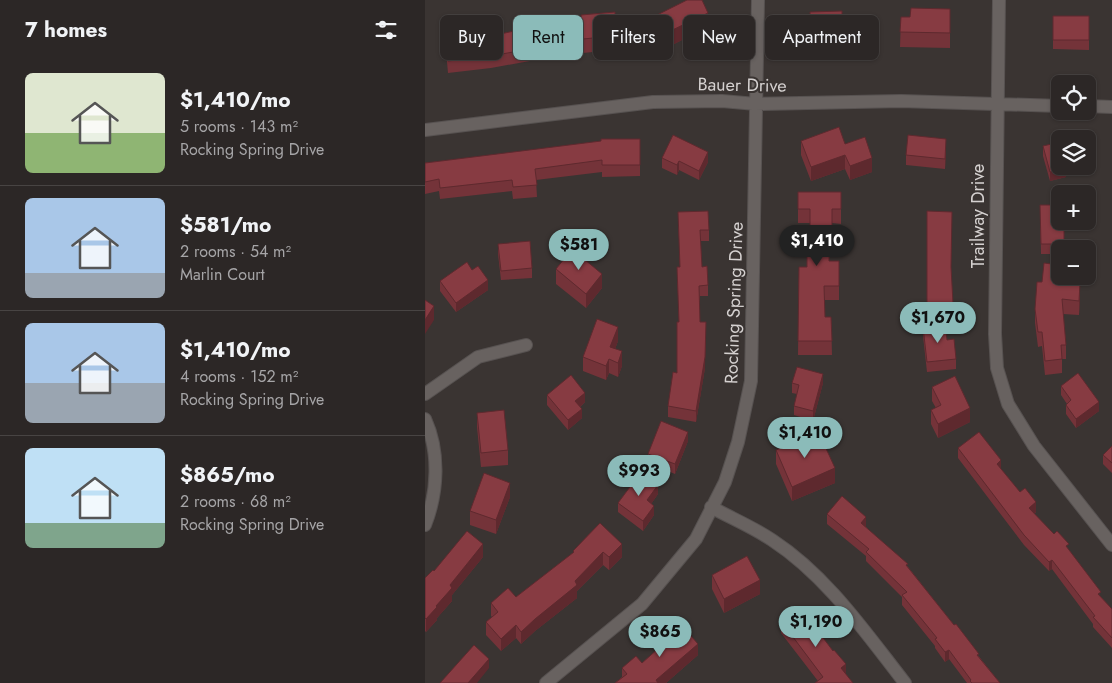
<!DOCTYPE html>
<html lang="en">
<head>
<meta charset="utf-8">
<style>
	body { margin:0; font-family:Jost,sans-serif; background:#383332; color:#f1f3f6; height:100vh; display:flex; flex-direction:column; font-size:19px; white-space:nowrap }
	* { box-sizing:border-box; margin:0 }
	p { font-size:16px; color:#a6a5a7 }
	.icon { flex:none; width:28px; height:28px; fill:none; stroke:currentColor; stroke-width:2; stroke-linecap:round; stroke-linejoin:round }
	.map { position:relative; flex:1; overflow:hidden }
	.details { display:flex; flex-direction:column; background:#2c2726; width:425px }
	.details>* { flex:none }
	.top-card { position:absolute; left:15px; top:15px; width:475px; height:45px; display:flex; gap:10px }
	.controls { position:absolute; left:626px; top:75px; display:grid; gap:10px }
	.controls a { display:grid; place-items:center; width:45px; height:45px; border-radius:8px; background:#2c2726; box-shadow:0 1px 4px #0004,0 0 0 1px #484443; font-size:25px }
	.price { position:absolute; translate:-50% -42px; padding:0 11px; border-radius:18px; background:#8bbbb9; color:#111; font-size:16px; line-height:32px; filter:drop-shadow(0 1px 2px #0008) }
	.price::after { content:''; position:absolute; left:50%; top:30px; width:15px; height:11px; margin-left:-8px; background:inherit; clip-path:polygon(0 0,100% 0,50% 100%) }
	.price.on { background:#222; color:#fff }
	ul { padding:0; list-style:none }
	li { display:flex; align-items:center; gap:15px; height:125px; padding:0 25px }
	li+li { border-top:1px solid #484443 }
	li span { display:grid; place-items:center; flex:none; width:140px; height:100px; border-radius:8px; color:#555 }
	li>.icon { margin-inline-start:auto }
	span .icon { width:60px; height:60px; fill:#fffc; stroke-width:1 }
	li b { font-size:21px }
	h2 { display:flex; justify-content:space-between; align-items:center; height:60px; padding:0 25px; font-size:21px }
	.pill { padding:0 18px; border-radius:8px; background:#2c2726; box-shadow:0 1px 4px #0004,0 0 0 1px #484443; font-size:18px; line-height:45px }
	.pill.on { background:#8bbbb9; color:#111 }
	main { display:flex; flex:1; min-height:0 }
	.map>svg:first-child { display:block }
</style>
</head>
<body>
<main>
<section class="details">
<h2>7 homes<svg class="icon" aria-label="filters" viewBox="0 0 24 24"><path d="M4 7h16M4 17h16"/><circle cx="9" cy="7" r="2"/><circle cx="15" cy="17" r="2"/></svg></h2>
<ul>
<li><span style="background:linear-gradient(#dfe7d0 60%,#8fb573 0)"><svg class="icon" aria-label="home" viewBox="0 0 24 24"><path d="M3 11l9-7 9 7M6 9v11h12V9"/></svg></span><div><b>$1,410/mo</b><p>5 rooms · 143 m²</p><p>Rocking Spring Drive</p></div></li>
<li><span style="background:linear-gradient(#a9c7e8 75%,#9aa5b1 0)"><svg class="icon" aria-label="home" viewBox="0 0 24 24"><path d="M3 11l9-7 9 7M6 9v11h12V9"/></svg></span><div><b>$581/mo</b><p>2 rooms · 54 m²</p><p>Marlin Court</p></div></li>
<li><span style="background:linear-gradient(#a9c7e8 60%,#9aa5b1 0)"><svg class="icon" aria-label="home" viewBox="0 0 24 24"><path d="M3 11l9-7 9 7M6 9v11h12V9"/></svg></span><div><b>$1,410/mo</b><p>4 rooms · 152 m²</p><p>Rocking Spring Drive</p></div></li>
<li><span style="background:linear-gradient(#bfe0f5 75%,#7fa58c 0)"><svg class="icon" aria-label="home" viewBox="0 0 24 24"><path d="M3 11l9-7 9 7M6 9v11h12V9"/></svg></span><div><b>$865/mo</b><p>2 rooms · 68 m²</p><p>Rocking Spring Drive</p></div></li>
</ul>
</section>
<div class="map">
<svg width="687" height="683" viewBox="0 0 687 683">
	<rect width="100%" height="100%" fill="#3a3432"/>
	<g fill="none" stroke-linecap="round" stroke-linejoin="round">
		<g stroke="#575251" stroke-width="14">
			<path id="minor" d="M574,0L570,334L572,368L583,404L609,446L687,545
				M662,106L687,107
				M0,130L228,102L297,101L331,104L476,101L635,106
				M0,394L53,357L101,345
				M0,419C15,452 13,492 0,525
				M286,507C306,518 328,527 347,540C402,576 440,632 480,683
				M121,683L217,604L271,539L300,482L313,442L326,381L333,0"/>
		</g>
		<use href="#minor" stroke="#686260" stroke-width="12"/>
	</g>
	<path fill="#743339" d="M525,9V48L475,47L476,17H485Z
		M385,12L417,20H424V46L386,47Z
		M156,15L190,18L208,34V48L158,53L156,29Z
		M230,16L283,27L239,49L230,30Z
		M628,16H664V50L628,49Z
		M93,26L132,44V56L66,68L23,73L21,51V38L61,37L93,30Z
		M215,139V176L177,177V172L111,180L112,197L88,199L87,191L15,199L14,191L0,194V163Z
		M376,141L420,144L447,172L425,180L420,169L386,181L376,155Z
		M618,146L662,166V168L641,173V177L625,181L618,156Z
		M521,149L520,169L481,165V155Z
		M237,158L283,162L274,180L254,170L252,175L237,168Z
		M373,192H416V224L407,223V244H405L404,261H414V300H399L400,317H406L407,355H373L374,267H382L385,246V223H373Z
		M615,205L639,221V249H635V254H616Z
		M502,211L526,270L528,313H502Z
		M253,212L284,230V241H275L277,267L283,285V296H275V322L280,368L271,422L243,417V406L252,373L254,322L252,267H255Z
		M73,244L107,268V278L76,280L73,254Z
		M131,269L177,288L161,308L131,284Z
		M47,270L63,290L31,312L15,291V281Z
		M641,276V282L655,297L654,315L638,314L641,345V359H637V373L620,375L617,346L613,347L610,323V309L617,282Z
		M498,327L522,340L531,359V369L502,372L498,336Z
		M193,341L190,349L197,366L193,377L184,373L181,380L158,371V357Z
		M367,383H398L388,421L369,415V406L372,394L367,393Z
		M636,386L674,411L651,428L641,414V405L642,404L636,395Z
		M507,387L545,422L513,438L506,424V410L511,408L507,401Z
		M122,395L160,402L155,407L157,418L143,430L122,405Z
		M52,413L83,450V465L56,467L52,427Z
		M263,441L250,474L223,463V454Z
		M687,446V473L678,464V455Z
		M533,448L576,469L611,512L609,514L644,550L676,597L687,609V648L668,627V624L627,569L624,571L599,545L533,458Z
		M351,450L410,483L367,501L351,464Z
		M233,494L226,504L229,515L218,531L193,512V503Z
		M85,497L71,534L45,525V511Z
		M402,514L441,527L483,567L575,683H542L524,659L520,662L510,648V646L477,605V597L441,561V556L402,524Z
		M175,523L197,557L184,570L178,565L152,591V598L110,631L96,644L91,638L76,651L61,635V622L67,617L66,616V603L91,597L148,553V551Z
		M58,557L27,595V601L12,618V620L1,632L0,631V578L9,571Z
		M287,575L335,594L299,613L287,589Z
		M356,621L421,674L393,681L356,633Z
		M239,634L273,655L241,683H190L197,677V668L217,663L239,643Z"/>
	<path fill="#5e292e" d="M283,13V27L239,49V34Z
		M521,139V149L520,169V159Z
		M283,152V162L274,180V171Z
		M420,155V169L386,181V167Z
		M447,158V172L425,180V166Z
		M254,161V170L252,175V165Z
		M640,166H662V168L641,173V177L625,181V172Z
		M177,274V288L161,308V294Z
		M63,280V290L31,312V303Z
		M655,283V297L654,315V301Z
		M9,306V320L0,334V320Z
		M281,322L280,368L271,422V411Z
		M193,327V341L186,360L185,347Z
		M197,351V366L193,377V363Z
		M184,359V373L181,380V366Z
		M398,374V383L388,421V411Z
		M160,393V402L150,411V401Z
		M674,402V411L651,428V419Z
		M545,408V422L513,438V424Z
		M157,409V418L143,430V420Z
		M263,432V441L250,474V464Z
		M576,460V470L572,464Z
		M410,468V483L367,501V487Z
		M85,483V497L71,534V520Z
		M233,485V494L222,510V500Z
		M611,502V512L604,518V508Z
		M229,506V515L218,531V521Z
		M441,517V527L436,533V523Z
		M58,544V557L27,595V601L12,618V620L1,632V619L25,585Z
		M197,544V557L184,570V557Z
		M178,552V565L152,591V598L110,631L96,644V632L150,581Z
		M627,560V569L624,571V562Z
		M335,580V594L299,613V599Z
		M91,625V638L76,651V639Z
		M273,644V655L241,683H231V680Z
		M524,650V659L520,662V652Z
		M64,659V668L52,683H43Z
		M421,664V676L416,668Z"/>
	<path fill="#873b42" stroke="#5e292e" d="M262,0H277L283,13L239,34L230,16Z
		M486,8L525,9V33L475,32L476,17H485Z
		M417,11V20H424V37L386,38L385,12Z
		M190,12V18L207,16L208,34L158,39L156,15Z
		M628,16H664V40H628Z
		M127,19L132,44L66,56L23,61L21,38L61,34V37L94,30L93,26Z
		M414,127L420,144L440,137L447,158L425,166L420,155L386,167L376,141Z
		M248,135L283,152L274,171L254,161L252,165L237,158Z
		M483,135L521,139L520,159L481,155Z
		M656,137L657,139H648Z
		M176,139H215V165H177V160L110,169L112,185L88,187L87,180L15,188L14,179L0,182V163L176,141Z
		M635,142V166H640L641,167L625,172L618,146Z
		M373,192H416V209H407V230H405L404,261H414V286H399L400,317H406L407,341H373L374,267H382V246H385V209H373Z
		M615,205H635V221H639V244H616Z
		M283,211L284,230H275L277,267L282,266L283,285L274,286L275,322H281L280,357L271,411L243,406L248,372L252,373V322H254L252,267H255L253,212Z
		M502,211L527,212L526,267L528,303H502Z
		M105,241L107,268L76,271L73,244Z
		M147,249L177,274L161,294L131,269Z
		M42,262L47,270L53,266L63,280L31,303L15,281Z
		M619,263L635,265V276H640V282L655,283L654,301L637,299L641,345H636L637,359L620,361L617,332H613L610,309L612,282H617Z
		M0,300L9,306L0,320Z
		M172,319L193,327L185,347L197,351L193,363L184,359L181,366L158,357Z
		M520,324L522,340L529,339L531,359L502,362L498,327Z
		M372,367L398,374L388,411L369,406L374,385L367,383Z
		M653,373L674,402L651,419L641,405L646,400L636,386Z
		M146,375L160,393L150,401L157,409L143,420L122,395Z
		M530,376L545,408L513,424L506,410L516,405L507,387Z
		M79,410L83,450L56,453L52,413Z
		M236,421L263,432L250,464L223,454Z
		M393,431L410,468L367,487L351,450Z
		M554,432L576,460L572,464L595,492L600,488L611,502L604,508L629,534L632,531L644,544L641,546L676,592L673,594L687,609V638L668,617L670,616L627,560L624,562L599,535L533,448Z
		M687,446V463L678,455Z
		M216,472L233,485L222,500L229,506L218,521L193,503Z
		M59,473L85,483L71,520L45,511Z
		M417,496L441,517L436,523L483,564L481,565L529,625L531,624L554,654L552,655L575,683H547L545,681L546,680L524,650L520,652L510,639L512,638L477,595L482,592L441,552L444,549L402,514Z
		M175,523L197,544L184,557L178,552L150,581L152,585L110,619L96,632L91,625L76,639L61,622L73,612L66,603L83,588L91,597L149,552L148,551Z
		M42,531L58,544L25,585L27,588L11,606L12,607L1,619L0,618V578L8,570L9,571Z
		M322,556L335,580L299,599L287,575Z
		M375,607L408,651L409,650L421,664L416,668L428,683H390L398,677L356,621Z
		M253,621L273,644L231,680L233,683H190L202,674L197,668L211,656L217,663L244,639L239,634Z
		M49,645L64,659L43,683H15Z"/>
	<g text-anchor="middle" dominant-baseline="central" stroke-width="4" stroke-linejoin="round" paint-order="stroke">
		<g font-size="18" fill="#d5d1d0" stroke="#3a3432">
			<text transform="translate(317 85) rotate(1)">Bauer Drive</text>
			<text transform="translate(553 216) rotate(-90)">Trailway Drive</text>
			<text transform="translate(309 303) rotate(-88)">Rocking Spring Drive</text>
		</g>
	</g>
</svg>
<div class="controls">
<a><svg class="icon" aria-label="locate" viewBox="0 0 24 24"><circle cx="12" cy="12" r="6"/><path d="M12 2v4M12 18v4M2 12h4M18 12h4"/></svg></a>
<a><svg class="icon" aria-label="layers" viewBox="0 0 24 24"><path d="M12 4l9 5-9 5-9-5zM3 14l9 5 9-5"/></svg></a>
<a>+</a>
<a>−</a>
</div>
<b class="price on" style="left:392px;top:267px">$1,410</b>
<b class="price" style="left:154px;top:271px">$581</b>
<b class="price" style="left:513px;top:344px">$1,670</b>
<b class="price" style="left:380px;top:459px">$1,410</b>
<b class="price" style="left:214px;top:497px">$993</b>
<b class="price" style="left:391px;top:648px">$1,190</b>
<b class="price" style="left:235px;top:658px">$865</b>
<div class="top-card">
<a class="pill">Buy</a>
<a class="pill on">Rent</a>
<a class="pill">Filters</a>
<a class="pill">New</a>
<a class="pill">Apartment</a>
</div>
</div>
</main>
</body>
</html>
